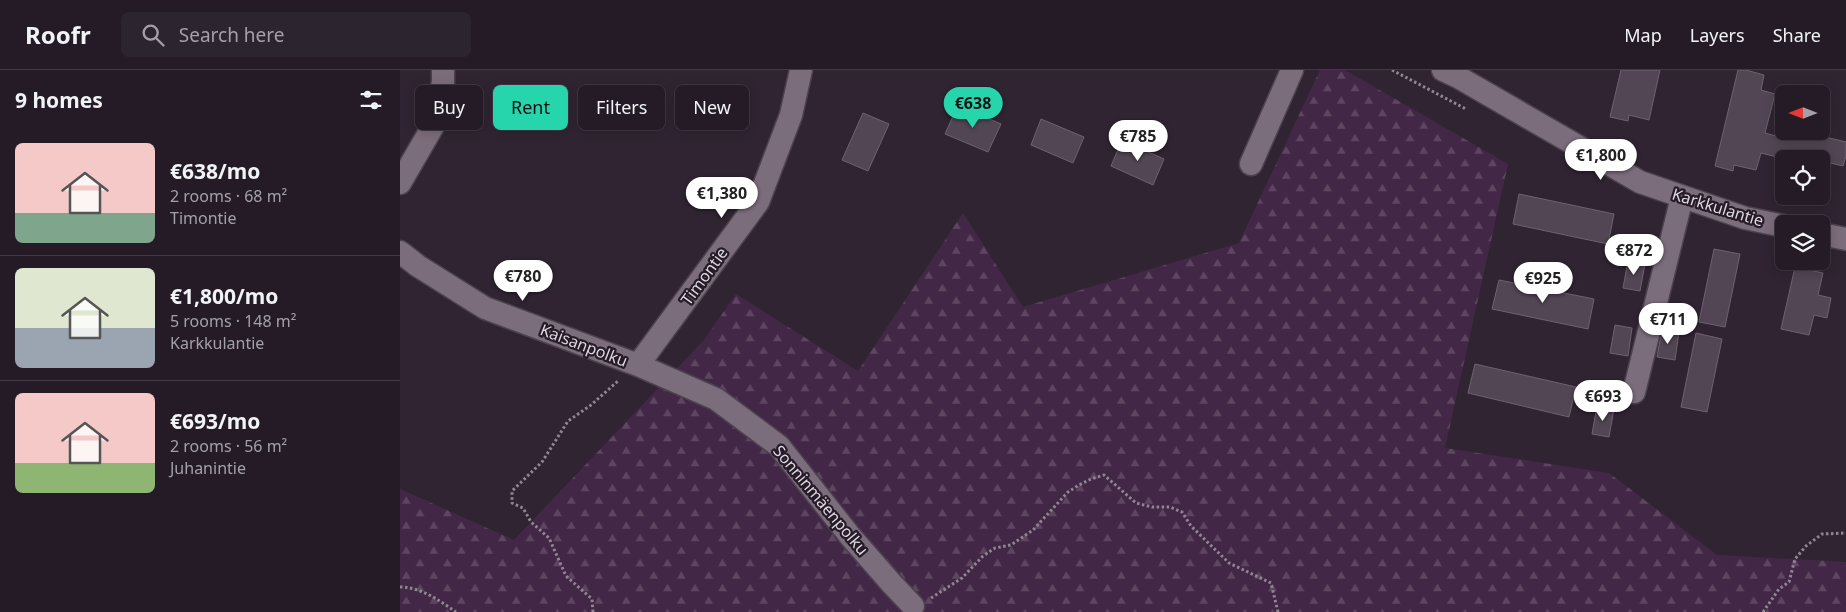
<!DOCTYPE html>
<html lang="en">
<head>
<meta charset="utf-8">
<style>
	body { margin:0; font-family:"Noto Sans",sans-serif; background:#2c242e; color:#f1f3f6; height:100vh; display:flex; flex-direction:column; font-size:19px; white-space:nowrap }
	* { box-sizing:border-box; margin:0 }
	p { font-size:16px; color:#a3a1a7 }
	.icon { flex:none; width:28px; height:28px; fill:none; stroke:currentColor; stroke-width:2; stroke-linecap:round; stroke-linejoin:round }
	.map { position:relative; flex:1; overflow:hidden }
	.sheet { display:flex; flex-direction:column; background:#241b26; width:400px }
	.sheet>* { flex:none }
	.banner { position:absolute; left:15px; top:15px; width:475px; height:45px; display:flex; gap:10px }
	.needle { width:32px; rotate:270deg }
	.fabs { position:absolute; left:1375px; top:15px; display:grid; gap:10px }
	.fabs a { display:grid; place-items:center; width:55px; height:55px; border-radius:8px; background:#241b26; box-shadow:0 2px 12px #0003,0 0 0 1px #413943; font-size:25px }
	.price { position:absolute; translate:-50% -42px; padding:0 11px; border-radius:18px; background:#fff; color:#222; font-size:16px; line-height:32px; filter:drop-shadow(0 1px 2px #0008) }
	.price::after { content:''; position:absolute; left:50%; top:30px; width:15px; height:11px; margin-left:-8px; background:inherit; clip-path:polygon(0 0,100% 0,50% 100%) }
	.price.active { background:#27d5ad; color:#111 }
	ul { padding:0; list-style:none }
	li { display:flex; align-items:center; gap:15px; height:125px; padding:0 15px }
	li+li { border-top:1px solid #413943 }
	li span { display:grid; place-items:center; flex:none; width:140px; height:100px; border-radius:8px; color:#555 }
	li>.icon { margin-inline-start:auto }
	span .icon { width:60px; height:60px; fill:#fffc; stroke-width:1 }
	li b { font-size:21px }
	h2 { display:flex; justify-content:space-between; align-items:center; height:60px; padding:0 15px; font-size:21px }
	.chip { padding:0 18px; border-radius:8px; background:#241b26; box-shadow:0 2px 12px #0003,0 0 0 1px #413943; font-size:18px; line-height:45px }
	.chip.active { background:#27d5ad; color:#111 }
	header { display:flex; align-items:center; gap:30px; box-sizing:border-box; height:70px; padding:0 25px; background:#241b26; border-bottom:1px solid #413943 }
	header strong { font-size:24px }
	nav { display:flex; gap:28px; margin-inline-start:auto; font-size:18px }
	.search { width:350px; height:45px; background:#2c242e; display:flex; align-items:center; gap:12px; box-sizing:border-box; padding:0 18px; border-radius:8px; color:#a3a1a7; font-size:19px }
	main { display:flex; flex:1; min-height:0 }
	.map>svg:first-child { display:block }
</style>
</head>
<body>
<header>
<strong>Roofr</strong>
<div class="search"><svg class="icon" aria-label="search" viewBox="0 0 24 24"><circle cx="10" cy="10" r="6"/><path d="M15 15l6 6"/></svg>Search here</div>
<nav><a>Map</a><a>Layers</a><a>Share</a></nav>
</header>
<main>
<section class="sheet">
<h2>9 homes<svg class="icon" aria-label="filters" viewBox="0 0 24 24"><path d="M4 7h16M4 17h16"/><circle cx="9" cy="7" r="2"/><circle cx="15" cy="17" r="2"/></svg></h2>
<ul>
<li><span style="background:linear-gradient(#f6c9c9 70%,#7fa58c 0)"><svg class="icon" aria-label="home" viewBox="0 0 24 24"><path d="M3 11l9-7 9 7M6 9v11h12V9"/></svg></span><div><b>€638/mo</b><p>2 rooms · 68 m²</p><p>Timontie</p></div></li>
<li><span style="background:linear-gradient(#dfe7d0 60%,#9aa5b1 0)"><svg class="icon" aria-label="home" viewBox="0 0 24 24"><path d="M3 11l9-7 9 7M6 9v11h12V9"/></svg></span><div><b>€1,800/mo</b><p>5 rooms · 148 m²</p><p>Karkkulantie</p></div></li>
<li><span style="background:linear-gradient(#f6c9c9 70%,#8fb573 0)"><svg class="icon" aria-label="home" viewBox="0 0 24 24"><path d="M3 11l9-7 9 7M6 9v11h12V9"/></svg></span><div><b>€693/mo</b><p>2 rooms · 56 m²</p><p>Juhanintie</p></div></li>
</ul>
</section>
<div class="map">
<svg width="1446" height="542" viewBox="0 0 1446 542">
	<defs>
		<pattern id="forest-firs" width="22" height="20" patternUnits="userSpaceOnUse" patternTransform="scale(1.25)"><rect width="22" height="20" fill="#432747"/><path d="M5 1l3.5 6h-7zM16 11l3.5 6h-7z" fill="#5e4661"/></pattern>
	</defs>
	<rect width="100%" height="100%" fill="#302432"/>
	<path fill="url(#forest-firs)" d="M920,0H945L1108,94L1045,378L1209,403L1317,485L1446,492V542H0V419L114,470L304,270L336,224L458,301L563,143L623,237L839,173Z"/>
	<path fill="#524554" stroke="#6f6171" d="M1221,0H1260L1249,50L1229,45L1228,51L1210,47Z
		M1338,0H1346L1364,5L1361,20L1375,24L1365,63L1387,69L1389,63L1408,68L1409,63L1446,72V86L1443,96L1426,92L1422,110L1421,89H1385L1361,83L1356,100L1334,95L1333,101L1315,96Z
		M558,35L601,54L588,82L545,64Z
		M463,43L489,54L468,101L442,90Z
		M641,49L684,67L673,93L631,75Z
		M722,70L764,89L753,115L711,96Z
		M1119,124L1214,144L1208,174L1113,154Z
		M1314,179L1340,184L1325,257L1299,252Z
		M1228,191L1245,194L1240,221L1223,218Z
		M1395,197L1423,203L1418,225L1431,228L1427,248L1414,245L1409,265L1381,259Z
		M1099,210L1194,229L1188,259L1092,239Z
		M1215,255L1232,258L1228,286L1210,283Z
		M1262,259L1279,262L1275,290L1257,287Z
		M1296,263L1322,269L1307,342L1281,337Z
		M1075,294L1176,317L1169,347L1068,323Z
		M1197,336L1214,339L1209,367L1192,364Z"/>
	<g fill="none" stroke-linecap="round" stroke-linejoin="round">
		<g stroke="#4c424d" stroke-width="25">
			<path id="street" d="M1043,0L1058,7L1240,112L1345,148L1384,156
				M851,94L892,0
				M0,113L33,56L43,12V0
				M1421,164L1446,169
				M0,182L18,196L85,238L238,295L316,329L379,376L450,466L492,514L513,536
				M238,295L358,132L391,45L401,0
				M1234,322L1282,127"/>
		</g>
		<path stroke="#8f8691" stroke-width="3" stroke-dasharray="2.5 2.5" stroke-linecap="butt" d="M992,0L1066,39
			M0,517C21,517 40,531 56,542
			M531,528L562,508L583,486L595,478L611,475L633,460L668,422L679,415L691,409L704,405L736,433L752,437H770L782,442L791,456L829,493L871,513L878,542
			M193,542L192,529L166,506L149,468L131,452L123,438L112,433V421L142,392L168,351L191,335L218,311
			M1363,542L1379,519L1389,512L1395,489L1406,476L1422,464L1446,463"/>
		<use href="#street" stroke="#7c6d7d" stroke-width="22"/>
	</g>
	<g text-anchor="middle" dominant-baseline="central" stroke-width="4.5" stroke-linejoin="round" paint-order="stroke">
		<g font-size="16" fill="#dfd7e0" stroke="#261b28">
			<text transform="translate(1318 137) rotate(17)">Karkkulantie</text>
			<text transform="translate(304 206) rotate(-54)">Timontie</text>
			<text transform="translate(184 275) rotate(21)">Kaisanpolku</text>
			<text transform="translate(421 430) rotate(50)">Sonninmäenpolku</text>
		</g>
	</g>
</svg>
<div class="fabs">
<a><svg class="needle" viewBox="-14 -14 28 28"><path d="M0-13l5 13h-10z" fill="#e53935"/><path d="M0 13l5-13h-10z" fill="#a3a1a7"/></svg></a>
<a><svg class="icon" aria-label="locate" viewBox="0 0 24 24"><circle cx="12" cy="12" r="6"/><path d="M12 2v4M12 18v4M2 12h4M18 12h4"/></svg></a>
<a><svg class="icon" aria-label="layers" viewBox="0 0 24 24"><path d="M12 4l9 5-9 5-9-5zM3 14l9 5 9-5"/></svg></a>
</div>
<b class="price active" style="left:573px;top:59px">€638</b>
<b class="price" style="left:738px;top:92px">€785</b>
<b class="price" style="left:1201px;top:111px">€1,800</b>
<b class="price" style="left:322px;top:149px">€1,380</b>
<b class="price" style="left:1234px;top:206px">€872</b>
<b class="price" style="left:123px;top:232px">€780</b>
<b class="price" style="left:1143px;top:234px">€925</b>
<b class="price" style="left:1268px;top:275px">€711</b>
<b class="price" style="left:1203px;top:352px">€693</b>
<div class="banner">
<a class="chip">Buy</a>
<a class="chip active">Rent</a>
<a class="chip">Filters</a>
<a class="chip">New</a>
</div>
</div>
</main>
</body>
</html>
